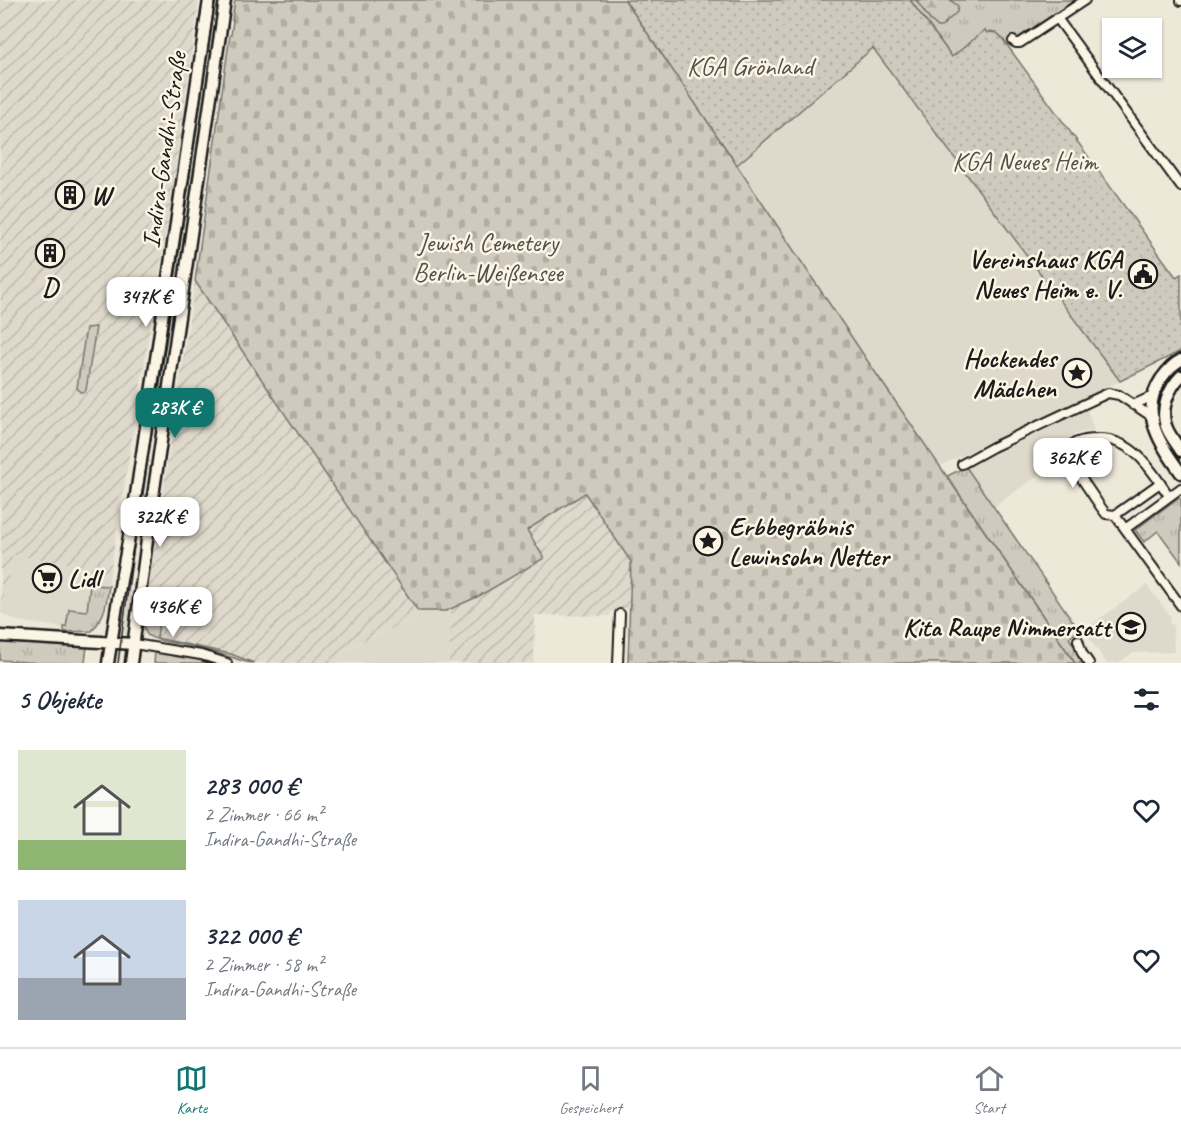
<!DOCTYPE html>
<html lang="de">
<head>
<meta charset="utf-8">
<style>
	body { margin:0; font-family:Caveat,sans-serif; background:#f6f6f7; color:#1f2937; height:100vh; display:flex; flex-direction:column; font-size:22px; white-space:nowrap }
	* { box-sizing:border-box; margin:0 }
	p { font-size:20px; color:#747a83 }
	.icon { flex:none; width:33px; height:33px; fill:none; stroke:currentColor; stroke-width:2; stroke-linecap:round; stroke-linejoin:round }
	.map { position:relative; height:663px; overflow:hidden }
	.side { display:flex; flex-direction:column; background:#fff; flex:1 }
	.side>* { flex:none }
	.buttons { position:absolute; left:1102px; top:18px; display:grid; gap:12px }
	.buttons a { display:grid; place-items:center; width:60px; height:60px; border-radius:0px; background:#fff; box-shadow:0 2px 4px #0004; font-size:30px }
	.price { position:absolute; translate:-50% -51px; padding:0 14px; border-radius:12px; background:#fff; color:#222; font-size:20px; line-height:39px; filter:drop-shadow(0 2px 3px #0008) }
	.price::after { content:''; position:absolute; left:50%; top:36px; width:18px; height:14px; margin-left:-9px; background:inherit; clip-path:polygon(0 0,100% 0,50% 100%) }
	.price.selected { background:#0f766e; color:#fff }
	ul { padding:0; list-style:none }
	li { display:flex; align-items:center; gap:18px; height:150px; padding:0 18px }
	li span { display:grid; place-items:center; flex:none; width:168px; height:120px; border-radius:0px; color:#555 }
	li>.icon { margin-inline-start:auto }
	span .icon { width:72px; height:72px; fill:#fffc; stroke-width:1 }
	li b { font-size:26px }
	h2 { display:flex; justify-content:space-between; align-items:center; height:72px; padding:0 18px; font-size:26px }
	.menu { display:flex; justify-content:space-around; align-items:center; height:84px; border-top:2px solid #e0e1e3; background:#fff; font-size:16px; color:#747a83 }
	.menu a { display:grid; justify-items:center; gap:3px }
	.menu .selected { color:#0f766e }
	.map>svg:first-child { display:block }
</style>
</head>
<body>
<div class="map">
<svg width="1181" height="663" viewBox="0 0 1181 663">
	<defs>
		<pattern id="industrial-furrows" width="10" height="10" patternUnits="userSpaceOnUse" patternTransform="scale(1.5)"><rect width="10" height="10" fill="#ded9cb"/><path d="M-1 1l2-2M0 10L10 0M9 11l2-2" fill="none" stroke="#bebaae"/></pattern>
		<pattern id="grass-tufts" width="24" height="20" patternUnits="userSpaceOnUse" patternTransform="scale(1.5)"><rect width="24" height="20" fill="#cfcabd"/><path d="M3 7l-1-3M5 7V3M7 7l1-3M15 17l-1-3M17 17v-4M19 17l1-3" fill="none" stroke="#b1ada2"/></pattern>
		<pattern id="forest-firs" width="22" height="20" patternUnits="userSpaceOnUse" patternTransform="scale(1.5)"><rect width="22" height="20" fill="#cfcabd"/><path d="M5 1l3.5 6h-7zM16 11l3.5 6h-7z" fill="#b1ada2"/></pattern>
		<pattern id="cemetery-stones" width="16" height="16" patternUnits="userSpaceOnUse" patternTransform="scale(1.5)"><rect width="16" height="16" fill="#cfcabd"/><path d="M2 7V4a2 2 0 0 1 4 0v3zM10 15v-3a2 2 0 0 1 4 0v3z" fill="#b1ada2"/></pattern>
		<pattern id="garden-dots" width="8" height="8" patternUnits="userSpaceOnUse" patternTransform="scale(1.5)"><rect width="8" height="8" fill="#cfcabd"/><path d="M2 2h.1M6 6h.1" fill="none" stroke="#b1ada2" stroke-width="1.8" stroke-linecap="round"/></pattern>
	</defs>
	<rect width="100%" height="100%" fill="#eee8d9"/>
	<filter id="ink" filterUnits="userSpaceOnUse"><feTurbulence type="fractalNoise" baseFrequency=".0167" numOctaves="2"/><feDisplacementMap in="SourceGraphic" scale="12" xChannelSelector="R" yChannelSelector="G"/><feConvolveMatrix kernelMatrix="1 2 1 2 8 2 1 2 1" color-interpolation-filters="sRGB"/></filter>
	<g filter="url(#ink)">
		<path fill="#ded9cb" d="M873,48L1120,381L940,466L873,369L737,165Z
			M1087,410L1094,430L1076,434L1054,446L1057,451L1054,455L1058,461L994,507L966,467Z
			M13,555L80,565V569L110,573L109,586L98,585L93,613L66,628L17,621L1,613Z
			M1147,585L1171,617L1169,622L1170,624H1173L1174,652L1133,653L1118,663H1106L1084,630Z
			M125,591L134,592L131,625H128L127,635L121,634L122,625L120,624Z
			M418,611H446L457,617L450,621L449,663H341V652L417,617Z"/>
		<path fill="url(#industrial-furrows)" d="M0,0H199L172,195L110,573L80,568V565L13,555L1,613Z
			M195,281L418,611L417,617L342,651L341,663H254L231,654L182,643L151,637L146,633L144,617Z
			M585,493L631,562L629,608L610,612V616L535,615L534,663H449L450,621L457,617L446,611L479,596L544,558L527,530Z"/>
		<path fill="url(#grass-tufts)" stroke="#76736c" stroke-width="1.5" d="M910,0H1075L1007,45C1002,38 999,32 990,31L952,57Z
			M96,327L86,390L84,392H80L77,388L86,328Z
			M966,467L1079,630L1069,638L1086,663H1075L947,476Z
			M1178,498L1181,499V562L1158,531L1144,542L1135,530Z
			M90,585L109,586C106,607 105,615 92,631L64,632V627H66L69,609L87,611Z
			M146,604L150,605L149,612L151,613V619L159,621L157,638L231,654L254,663C244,663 236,658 227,656C212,651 196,648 181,644C173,643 149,640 146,633C142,625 145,613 146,604Z
			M0,639L87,646L85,663H40L0,660Z
			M155,652L216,663H154Z"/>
		<path fill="url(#forest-firs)" stroke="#76736c" stroke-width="1.5" d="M916,0H950L958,6L957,12L941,27H938L930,20Z"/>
		<path fill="url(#cemetery-stones)" stroke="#76736c" stroke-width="1.5" d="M235,0H625L692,98L873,369L1075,663H628L631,562L585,493L527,530L544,558L479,596L446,611H418L195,281L230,35H231L233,20H232Z"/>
		<path fill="url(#garden-dots)" stroke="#76736c" stroke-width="1.5" d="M625,0H910L952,57L985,30L987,33C997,29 1002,38 1007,45L1176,277L1181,274V351L1120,381L873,48L737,165Z"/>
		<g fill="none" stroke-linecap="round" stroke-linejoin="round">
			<g stroke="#1c1c1c" stroke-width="12">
				<path id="minor" d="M1181,0V1
					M1057,18L1181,187
					M1013,41L1016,43H1020L1085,0
					M1133,405L1153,396
					M962,464L993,447L1108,393L1119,395L1154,418
					M1169,496C1151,469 1133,438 1097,439C1084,439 1072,442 1063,451L1100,506L1106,514L1115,515L1181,606
					M1115,515L1160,483
					M1125,529L1181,488
					M1078,640L1082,653L1089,663
					M134,644L201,655L227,663
					M618,663L620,614"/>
			</g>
			<g stroke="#1c1c1c" stroke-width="15">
				<path id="secondary" d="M1181,360C1173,364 1166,372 1161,379C1138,413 1161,445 1181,473
					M1181,376C1169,388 1160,409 1166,426C1169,435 1176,443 1181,451
					M0,636L134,644
					M108,663L121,580L133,515L209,0
					M131,663L150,517L225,0"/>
			</g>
			<use href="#minor" stroke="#fcf5e5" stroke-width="8"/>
			<use href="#secondary" stroke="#fcf5e5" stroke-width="10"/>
			<path stroke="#1c1c1c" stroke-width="1.5" d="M118,663L138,516L158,397L215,0"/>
		</g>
	</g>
	<defs>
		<g id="building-ring" transform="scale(1.5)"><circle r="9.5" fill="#fcf5e5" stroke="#1c1c1c" stroke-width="1.5"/><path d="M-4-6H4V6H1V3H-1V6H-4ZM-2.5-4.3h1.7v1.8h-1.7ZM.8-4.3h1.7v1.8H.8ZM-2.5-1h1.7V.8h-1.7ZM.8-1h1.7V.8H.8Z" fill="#1c1c1c"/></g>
		<g id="civic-ring" transform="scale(1.5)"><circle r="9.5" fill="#fcf5e5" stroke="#1c1c1c" stroke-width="1.5"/><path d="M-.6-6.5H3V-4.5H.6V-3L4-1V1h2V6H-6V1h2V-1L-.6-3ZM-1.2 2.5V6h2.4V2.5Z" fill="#1c1c1c"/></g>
		<g id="sight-ring" transform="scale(1.5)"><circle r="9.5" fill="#fcf5e5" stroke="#1c1c1c" stroke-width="1.5"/><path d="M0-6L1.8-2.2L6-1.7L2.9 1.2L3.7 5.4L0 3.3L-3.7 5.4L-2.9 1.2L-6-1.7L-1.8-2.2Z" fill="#1c1c1c"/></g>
		<g id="supermarket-ring" transform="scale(1.5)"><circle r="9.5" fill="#fcf5e5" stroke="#1c1c1c" stroke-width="1.5"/><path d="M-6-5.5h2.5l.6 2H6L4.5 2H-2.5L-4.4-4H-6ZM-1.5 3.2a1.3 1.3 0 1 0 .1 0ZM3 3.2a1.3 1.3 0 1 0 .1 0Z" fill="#1c1c1c"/></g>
		<g id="school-ring" transform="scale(1.5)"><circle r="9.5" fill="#fcf5e5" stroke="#1c1c1c" stroke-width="1.5"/><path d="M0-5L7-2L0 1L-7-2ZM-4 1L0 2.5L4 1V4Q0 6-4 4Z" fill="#1c1c1c"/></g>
	</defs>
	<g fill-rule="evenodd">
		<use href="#building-ring" x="70" y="195"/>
		<use href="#building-ring" x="50" y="253"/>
		<use href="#civic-ring" x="1143" y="274"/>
		<use href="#sight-ring" x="1077" y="373"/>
		<use href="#sight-ring" x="708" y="541"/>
		<use href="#supermarket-ring" x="47" y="578"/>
		<use href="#school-ring" x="1131" y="627"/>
	</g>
	<g text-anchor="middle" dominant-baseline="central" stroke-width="5" stroke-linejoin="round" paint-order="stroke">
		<g font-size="26" fill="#52504c" stroke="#fcf5e5">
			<text x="750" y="66">KGA Grönland</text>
			<text x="1025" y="161">KGA Neues Heim</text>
			<text x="488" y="242">Jewish Cemetery<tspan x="488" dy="30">Berlin-Weißensee</tspan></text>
		</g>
		<g font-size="26" fill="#1c1c1c" stroke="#fcf5e5">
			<text transform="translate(164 150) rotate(-82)">Indira-Gandhi-Straße</text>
		</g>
		<g font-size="26" font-weight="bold" fill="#1c1c1c" stroke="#fcf5e5" text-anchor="start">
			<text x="91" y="195">W</text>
			<text x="1122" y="259" text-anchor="end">Vereinshaus KGA<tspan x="1122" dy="30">Neues Heim e. V.</tspan></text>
			<text x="50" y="287" text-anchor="middle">D</text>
			<text x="1056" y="358" text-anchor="end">Hockendes<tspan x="1056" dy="30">Mädchen</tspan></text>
			<text x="729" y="526">Erbbegräbnis<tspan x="729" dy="30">Lewinsohn Netter</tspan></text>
			<text x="68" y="578">Lidl</text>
			<text x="1110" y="627" text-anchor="end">Kita Raupe Nimmersatt</text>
		</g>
	</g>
</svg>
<div class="buttons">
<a><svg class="icon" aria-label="layers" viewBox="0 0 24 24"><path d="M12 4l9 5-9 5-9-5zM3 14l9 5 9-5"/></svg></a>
</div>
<b class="price" style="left:146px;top:328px">347K €</b>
<b class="price selected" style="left:175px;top:439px">283K €</b>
<b class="price" style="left:1073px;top:489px">362K €</b>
<b class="price" style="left:160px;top:548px">322K €</b>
<b class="price" style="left:173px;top:638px">436K €</b>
</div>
<section class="side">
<h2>5 Objekte<svg class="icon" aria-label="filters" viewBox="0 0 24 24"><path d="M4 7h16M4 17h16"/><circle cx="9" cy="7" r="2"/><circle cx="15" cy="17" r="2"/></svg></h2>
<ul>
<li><span style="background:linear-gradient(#dfe7d0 75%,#8fb573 0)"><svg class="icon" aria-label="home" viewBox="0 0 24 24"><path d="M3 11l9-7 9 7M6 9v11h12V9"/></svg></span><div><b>283 000 €</b><p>2 Zimmer · 66 m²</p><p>Indira-Gandhi-Straße</p></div><svg class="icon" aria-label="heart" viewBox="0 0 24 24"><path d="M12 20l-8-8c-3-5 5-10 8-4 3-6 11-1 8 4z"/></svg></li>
<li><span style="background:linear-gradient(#c9d6e8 65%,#9aa5b1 0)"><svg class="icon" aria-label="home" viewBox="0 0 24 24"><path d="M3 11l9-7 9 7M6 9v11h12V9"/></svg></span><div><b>322 000 €</b><p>2 Zimmer · 58 m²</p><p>Indira-Gandhi-Straße</p></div><svg class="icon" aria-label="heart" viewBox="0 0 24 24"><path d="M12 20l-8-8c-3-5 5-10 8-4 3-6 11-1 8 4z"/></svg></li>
</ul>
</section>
<nav class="menu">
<a class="selected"><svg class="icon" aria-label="map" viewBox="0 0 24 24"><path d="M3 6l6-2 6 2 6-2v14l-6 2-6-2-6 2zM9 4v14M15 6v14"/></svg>Karte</a>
<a><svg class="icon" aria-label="saved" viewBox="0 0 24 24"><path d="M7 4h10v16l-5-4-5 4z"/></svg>Gespeichert</a>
<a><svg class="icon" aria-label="home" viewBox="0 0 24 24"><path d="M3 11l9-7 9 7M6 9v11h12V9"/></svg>Start</a>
</nav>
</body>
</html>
